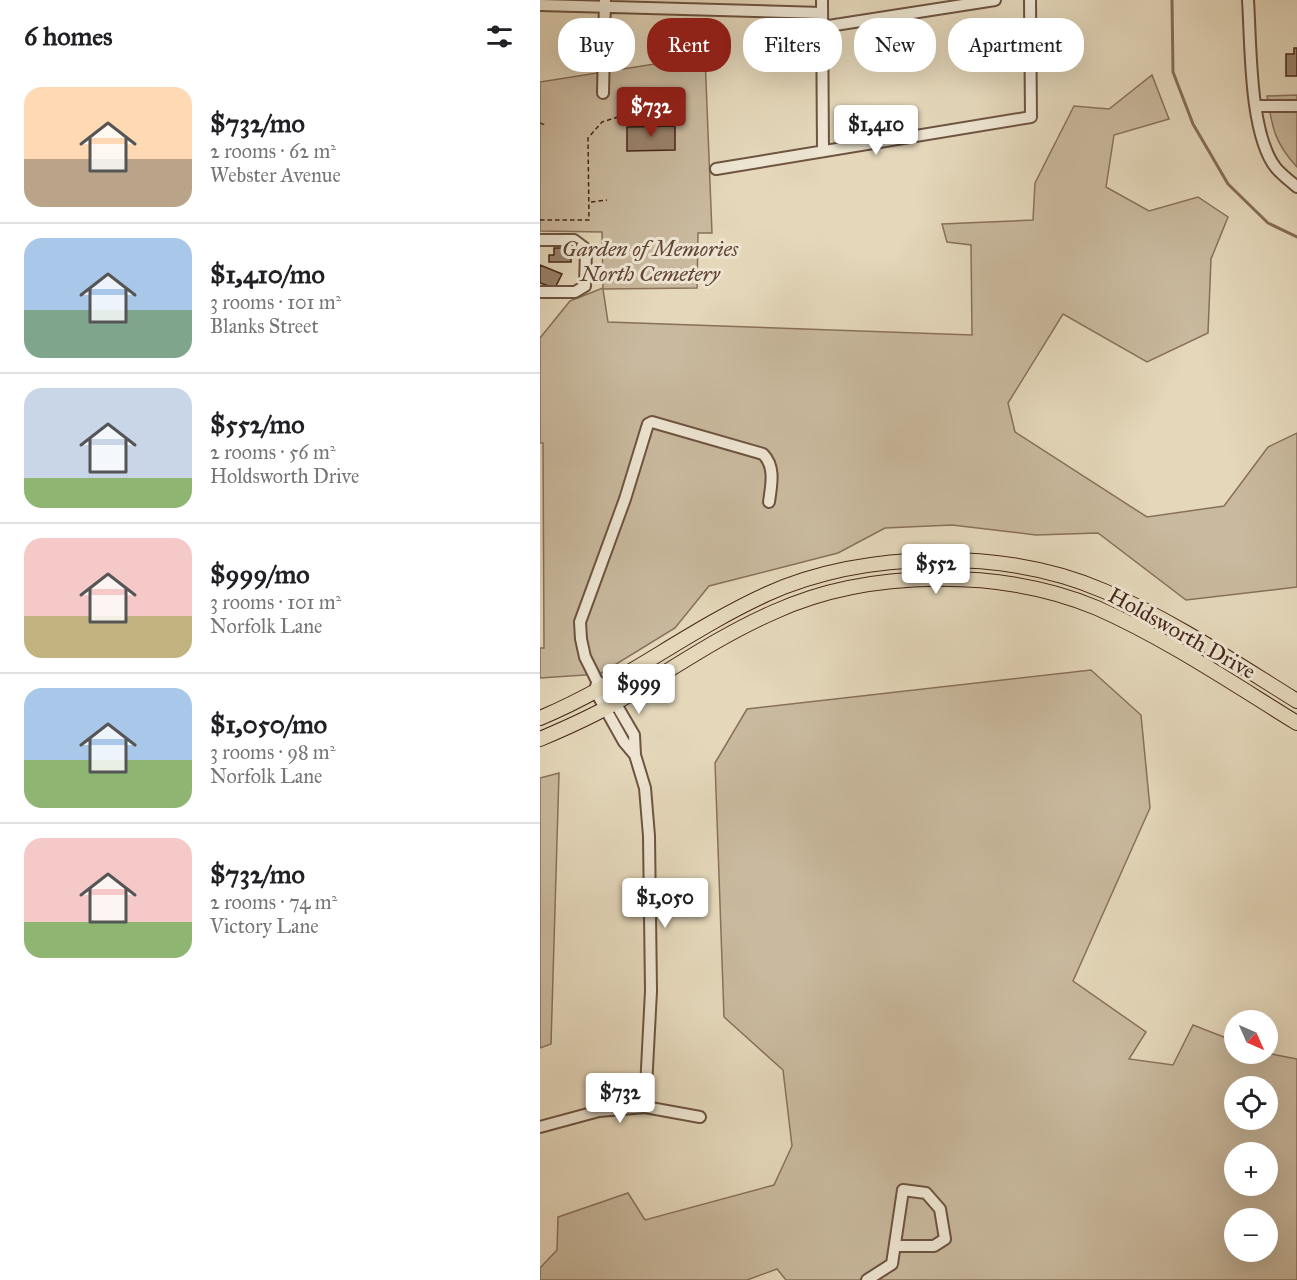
<!DOCTYPE html>
<html lang="en">
<head>
<meta charset="utf-8">
<style>
	body { margin:0; font-family:"IM FELL Great Primer",serif; background:#f6f6f6; color:#202124; height:100vh; display:flex; flex-direction:column; font-size:22px; white-space:nowrap }
	* { box-sizing:border-box; margin:0 }
	p { font-size:20px; color:#757577 }
	.icon { flex:none; width:33px; height:33px; fill:none; stroke:currentColor; stroke-width:2; stroke-linecap:round; stroke-linejoin:round }
	.map { position:relative; flex:1; overflow:hidden }
	.details { display:flex; flex-direction:column; background:#fff; width:540px }
	.details>* { flex:none }
	.banner { position:absolute; left:18px; top:18px; width:570px; height:54px; display:flex; gap:12px }
	.needle { width:39px; rotate:135deg }
	.fabs { position:absolute; left:684px; top:1010px; display:grid; gap:12px }
	.fabs a { display:grid; place-items:center; width:54px; height:54px; border-radius:50%; background:#fff; box-shadow:0 6px 24px #0002; font-size:30px }
	.price { position:absolute; translate:-50% -51px; padding:0 14px; border-radius:6px; background:#fff; color:#222; font-size:20px; line-height:39px; filter:drop-shadow(0 2px 3px #0008) }
	.price::after { content:''; position:absolute; left:50%; top:36px; width:18px; height:14px; margin-left:-9px; background:inherit; clip-path:polygon(0 0,100% 0,50% 100%) }
	.price.on { background:#8f2418; color:#fff }
	ul { padding:0; list-style:none }
	li { display:flex; align-items:center; gap:18px; height:150px; padding:0 24px }
	li+li { border-top:2px solid #e0e0e0 }
	li span { display:grid; place-items:center; flex:none; width:168px; height:120px; border-radius:18px; color:#555 }
	li>.icon { margin-inline-start:auto }
	span .icon { width:72px; height:72px; fill:#fffc; stroke-width:1 }
	li b { font-size:26px }
	h2 { display:flex; justify-content:space-between; align-items:center; height:72px; padding:0 24px; font-size:26px }
	.chip { padding:0 21px; border-radius:24px; background:#fff; box-shadow:0 6px 24px #0002; font-size:21px; line-height:54px }
	.chip.on { background:#8f2418; color:#fff }
	main { display:flex; flex:1; min-height:0 }
	.map>svg:first-child { display:block }
</style>
</head>
<body>
<main>
<section class="details">
<h2>6 homes<svg class="icon" aria-label="filters" viewBox="0 0 24 24"><path d="M4 7h16M4 17h16"/><circle cx="9" cy="7" r="2"/><circle cx="15" cy="17" r="2"/></svg></h2>
<ul>
<li><span style="background:linear-gradient(#ffd9b3 60%,#b9a48a 0)"><svg class="icon" aria-label="home" viewBox="0 0 24 24"><path d="M3 11l9-7 9 7M6 9v11h12V9"/></svg></span><div><b>$732/mo</b><p>2 rooms · 62 m²</p><p>Webster Avenue</p></div></li>
<li><span style="background:linear-gradient(#a9c7e8 60%,#7fa58c 0)"><svg class="icon" aria-label="home" viewBox="0 0 24 24"><path d="M3 11l9-7 9 7M6 9v11h12V9"/></svg></span><div><b>$1,410/mo</b><p>3 rooms · 101 m²</p><p>Blanks Street</p></div></li>
<li><span style="background:linear-gradient(#c9d6e8 75%,#8fb573 0)"><svg class="icon" aria-label="home" viewBox="0 0 24 24"><path d="M3 11l9-7 9 7M6 9v11h12V9"/></svg></span><div><b>$552/mo</b><p>2 rooms · 56 m²</p><p>Holdsworth Drive</p></div></li>
<li><span style="background:linear-gradient(#f6c9c9 65%,#c2b280 0)"><svg class="icon" aria-label="home" viewBox="0 0 24 24"><path d="M3 11l9-7 9 7M6 9v11h12V9"/></svg></span><div><b>$999/mo</b><p>3 rooms · 101 m²</p><p>Norfolk Lane</p></div></li>
<li><span style="background:linear-gradient(#a9c7e8 60%,#8fb573 0)"><svg class="icon" aria-label="home" viewBox="0 0 24 24"><path d="M3 11l9-7 9 7M6 9v11h12V9"/></svg></span><div><b>$1,050/mo</b><p>3 rooms · 98 m²</p><p>Norfolk Lane</p></div></li>
<li><span style="background:linear-gradient(#f6c9c9 70%,#8fb573 0)"><svg class="icon" aria-label="home" viewBox="0 0 24 24"><path d="M3 11l9-7 9 7M6 9v11h12V9"/></svg></span><div><b>$732/mo</b><p>2 rooms · 74 m²</p><p>Victory Lane</p></div></li>
</ul>
</section>
<div class="map">
<svg width="757" height="1280" viewBox="0 0 757 1280">
	<rect width="100%" height="100%" fill="#e4d7ba"/>
	<filter id="stains"><feTurbulence type="fractalNoise" baseFrequency=".00333" numOctaves="4"/><feColorMatrix values="0 0 0 0 .2 0 0 0 0 .09 0 0 0 0 .02 0 0 0 .5 -.17"/></filter>
	<radialGradient id="worn" r=".72"><stop offset=".6" stop-color="#630" stop-opacity="0"/><stop offset="1" stop-color="#630" stop-opacity=".3"/></radialGradient>
	<path fill="#c9b99e" stroke="#88705b" stroke-width="1.5" fill-rule="evenodd" d="M165,56L172,233H158L157,288L63,289L68,322L432,335L431,245L407,242L402,224L493,220L495,183L534,106L569,109L612,75L629,119L574,135L566,187L609,211L658,197L688,217L671,259L668,333L607,362L523,314L468,403L475,432L607,517L684,506L728,447L757,433V587L646,600L558,533L496,535L412,525L345,528L298,553L169,586L135,628L60,674L0,678V648H4L3,443H0V338L30,301L63,288L62,232L0,231V82Z
		M757,95V167C735,144 732,127 727,96Z
		M551,670L601,715L610,808L533,981L606,1032L589,1059L633,1065L653,1025L694,1041V1053H726L757,1059V1280H246L237,1269L207,1280H0V1268L17,1250L18,1217L88,1193L105,1220L234,1185L252,1146L243,1070L184,1017L175,763L207,709ZM694,1086H728V1119H694ZM694,1152H728V1185H694ZM694,1218H728V1251H694Z
		M19,773L11,1044L0,1048V778Z"/>
	<g fill="none" stroke-linecap="round" stroke-linejoin="round">
		<path stroke="#856d58" stroke-width="3" d="M632,0L633,72L653,124L688,184L728,223L757,237"/>
	</g>
	<path fill="#99836c" stroke="#472718" stroke-width="1.5" d="M754,48H757V76H746V54H754Z
		M135,126V150L87,151V127Z
		M14,248H31V262H9V255H14Z
		M0,265L22,274L15,288L0,283Z"/>
	<g fill="none" stroke-linecap="round" stroke-linejoin="round">
		<g stroke="#6e5340" stroke-width="14">
			<path id="minor" d="M282,0L283,150
				M708,0C711,44 709,134 736,168C742,175 750,181 757,187
				M0,5L282,13
				M282,27L455,0
				M63,93L65,0
				M716,106H757
				M176,169L491,117L490,0
				M0,240H34L46,249L45,286L35,292H0
				M56,686V692L84,742L95,755
				M105,1107L111,991L109,836L105,788L95,755L94,735L66,687L57,681L45,657L41,639L40,622L85,499L108,424L112,422L223,454C236,467 231,486 229,502
				M0,1127L59,1111L105,1107L160,1117
				M327,1280L352,1264L363,1190L386,1193L400,1209L405,1239L394,1246H355"/>
		</g>
		<g stroke="#472718" stroke-width="16">
			<path id="major" d="M0,718C80,685 148,630 227,594C325,550 465,548 564,591C632,620 694,662 757,701
				M0,739C26,728 53,716 77,702C129,671 179,636 234,612C328,569 462,568 557,608C627,639 692,683 757,723"/>
		</g>
		<path stroke="#472718" stroke-width="1.5" stroke-dasharray="4.5 3" stroke-linecap="butt" d="M0,123L5,125
			M51,202L67,200
			M0,220H49L48,138L62,122L81,116L94,105L115,100"/>
		<use href="#minor" stroke="#ede5d2" stroke-width="10"/>
		<use href="#major" stroke="#e4d7ba" stroke-width="14"/>
	</g>
	<g text-anchor="middle" dominant-baseline="central" stroke-width="6" stroke-linejoin="round" paint-order="stroke">
		<g font-size="22" font-style="italic" fill="#614433" stroke="#ede5d2">
			<text x="110" y="248">Garden of Memories<tspan x="110" dy="25">North Cemetery</tspan></text>
		</g>
		<g font-size="22" fill="#472718" stroke="#ede5d2">
			<text transform="translate(642 633) rotate(29)">Holdsworth Drive</text>
		</g>
	</g>
	<rect width="100%" height="100%" filter="url(#stains)"/>
	<rect width="100%" height="100%" fill="url(#worn)"/>
</svg>
<div class="fabs">
<a><svg class="needle" viewBox="-14 -14 28 28"><path d="M0-13l5 13h-10z" fill="#e53935"/><path d="M0 13l5-13h-10z" fill="#757577"/></svg></a>
<a><svg class="icon" aria-label="locate" viewBox="0 0 24 24"><circle cx="12" cy="12" r="6"/><path d="M12 2v4M12 18v4M2 12h4M18 12h4"/></svg></a>
<a>+</a>
<a>−</a>
</div>
<b class="price on" style="left:111px;top:138px">$732</b>
<b class="price" style="left:336px;top:156px">$1,410</b>
<b class="price" style="left:396px;top:595px">$552</b>
<b class="price" style="left:99px;top:715px">$999</b>
<b class="price" style="left:125px;top:929px">$1,050</b>
<b class="price" style="left:80px;top:1124px">$732</b>
<div class="banner">
<a class="chip">Buy</a>
<a class="chip on">Rent</a>
<a class="chip">Filters</a>
<a class="chip">New</a>
<a class="chip">Apartment</a>
</div>
</div>
</main>
</body>
</html>
